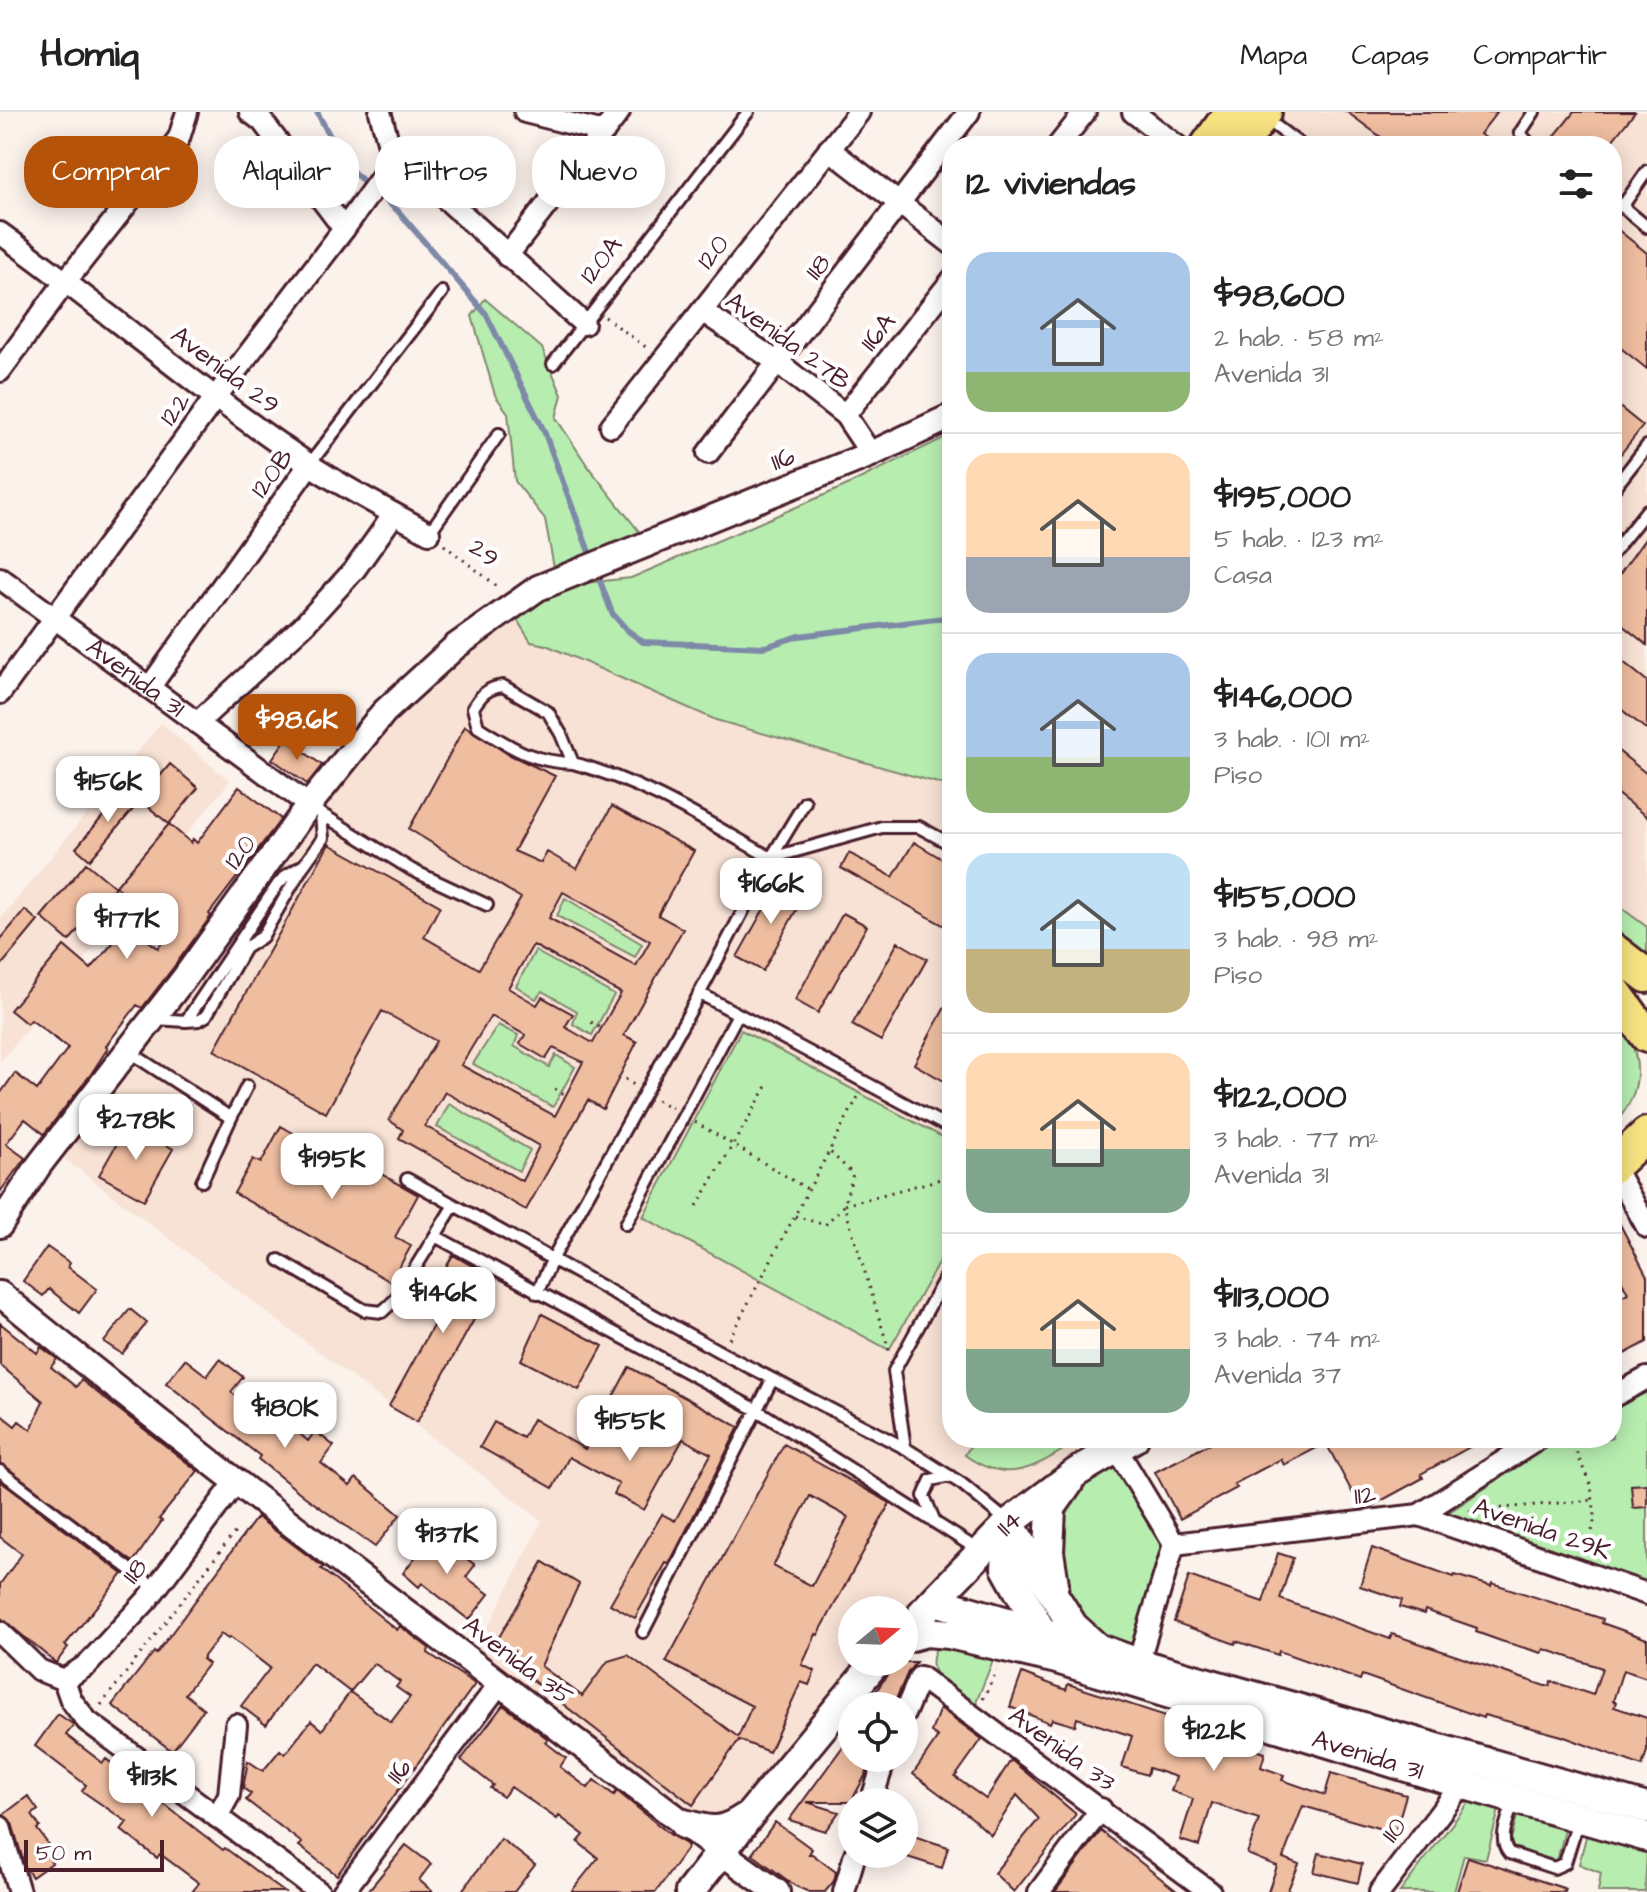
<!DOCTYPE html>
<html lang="es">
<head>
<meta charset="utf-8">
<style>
	body { margin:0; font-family:"Architects Daughter",sans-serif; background:#f6f6f6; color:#222; height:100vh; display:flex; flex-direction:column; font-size:30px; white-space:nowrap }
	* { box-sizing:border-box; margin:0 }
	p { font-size:26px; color:#767676 }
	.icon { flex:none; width:44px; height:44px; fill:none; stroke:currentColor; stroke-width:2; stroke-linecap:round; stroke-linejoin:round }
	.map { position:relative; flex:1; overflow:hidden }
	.details { position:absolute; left:942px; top:24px; width:680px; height:1312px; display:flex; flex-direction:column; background:#fff; border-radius:32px; box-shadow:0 4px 20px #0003 }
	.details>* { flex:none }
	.banner { position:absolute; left:24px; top:24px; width:760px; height:72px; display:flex; gap:16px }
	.needle { width:52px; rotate:71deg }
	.fabs { position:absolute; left:838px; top:1484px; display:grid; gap:16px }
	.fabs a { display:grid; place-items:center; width:80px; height:80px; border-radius:50%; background:#fff; box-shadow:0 4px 20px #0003; font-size:40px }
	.scale { position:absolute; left:24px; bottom:20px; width:140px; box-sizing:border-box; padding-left:8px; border:4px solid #4a1f2b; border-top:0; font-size:22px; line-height:28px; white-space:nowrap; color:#4a1f2b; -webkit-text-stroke:6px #fff; paint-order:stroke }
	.price { position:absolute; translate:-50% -68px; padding:0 18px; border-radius:16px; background:#fff; color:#222; font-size:26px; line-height:52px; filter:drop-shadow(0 2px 4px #0008) }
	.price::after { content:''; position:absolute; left:50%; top:48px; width:24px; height:18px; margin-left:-12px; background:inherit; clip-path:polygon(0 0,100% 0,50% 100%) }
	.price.selected { background:#b45309; color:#fff }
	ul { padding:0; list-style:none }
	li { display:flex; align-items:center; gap:24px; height:200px; padding:0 24px }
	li+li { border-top:2px solid #e0e0e0 }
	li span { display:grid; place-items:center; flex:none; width:224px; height:160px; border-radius:24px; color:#555 }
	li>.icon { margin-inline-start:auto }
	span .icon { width:96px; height:96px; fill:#fffc; stroke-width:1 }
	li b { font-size:34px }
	h2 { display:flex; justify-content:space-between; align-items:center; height:96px; padding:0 24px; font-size:34px }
	.tag { padding:0 28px; border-radius:32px; background:#fff; box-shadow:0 4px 20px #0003; font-size:28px; line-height:72px }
	.tag.selected { background:#b45309; color:#fff }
	header { display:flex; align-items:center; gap:48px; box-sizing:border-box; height:112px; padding:0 40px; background:#fff; border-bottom:2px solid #e0e0e0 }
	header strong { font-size:38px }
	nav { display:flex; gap:44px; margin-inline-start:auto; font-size:28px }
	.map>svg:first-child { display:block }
</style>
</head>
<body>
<header>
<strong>Homiq</strong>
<nav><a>Mapa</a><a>Capas</a><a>Compartir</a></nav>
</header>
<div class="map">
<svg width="1647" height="1780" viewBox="0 0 1647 1780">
	<rect width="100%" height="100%" fill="#fcf2ec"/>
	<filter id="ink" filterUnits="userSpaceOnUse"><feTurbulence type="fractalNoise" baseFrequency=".0125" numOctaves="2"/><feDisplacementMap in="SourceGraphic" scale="16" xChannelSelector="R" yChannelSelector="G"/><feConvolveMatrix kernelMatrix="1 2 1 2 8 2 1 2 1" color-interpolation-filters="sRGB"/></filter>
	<g filter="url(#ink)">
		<path fill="#f8e2d5" d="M1265,0H1647V815L1612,789V34H1240Z
			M538,476L531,530L546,533L716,608L952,675V1326H1136L1009,1411L904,1503V1498H852V1550H867L721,1740L477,1536L542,1409L63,1046L185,865L384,600Z
			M161,611L230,669L0,950V807Z"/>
		<path fill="#b7eeb0" stroke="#80866e" stroke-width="2" d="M485,187L542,236L562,283L556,306L587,353L641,422L554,456L545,407L515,369L508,301L495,283L472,204Z
			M952,322V675L716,608L546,533L531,530L514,503L538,476L631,466L843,375Z
			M565,786L642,832L635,845L557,804Z
			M1612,789L1647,815V864L1612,837Z
			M535,839L614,883L592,923L573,912L577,899L542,879L536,887L516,874Z
			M1612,901C1644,937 1647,979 1612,1014Z
			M498,913L518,923L514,934L549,955L556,943L575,955L553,995L473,952Z
			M741,918L952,1030V1127L889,1238L643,1105Z
			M449,992L530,1038L519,1059L437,1015Z
			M1647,1277V1471L1448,1401L1560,1326H1612V1297Z
			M975,1326H1083C1040,1351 1012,1377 965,1343Z
			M1113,1352L1164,1437L1134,1537C1125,1535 1113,1533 1104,1529C1060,1509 1045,1403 1081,1370C1089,1362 1104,1357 1113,1352Z
			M938,1533L995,1543L975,1593C953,1579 919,1564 938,1533Z
			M1472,1686L1500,1694L1486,1747L1464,1743L1454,1780H1400Z
			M1518,1700L1566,1714L1557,1749L1509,1735Z
			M1587,1721L1647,1739L1645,1780H1598L1601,1761L1579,1752Z"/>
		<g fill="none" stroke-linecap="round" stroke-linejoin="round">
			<path stroke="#7e89a8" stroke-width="6" d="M317,0L345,53L398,99L486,202L544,319L592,448
				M596,458L612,501L627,518L643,530L765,535L799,524L952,505"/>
		</g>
		<path fill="#efbda0" stroke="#4a1f2b" stroke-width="2" fill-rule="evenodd" d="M1347,0H1497L1480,22L1497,34H1393Z
			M1574,0H1635L1608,34H1563L1553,26Z
			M1612,113L1647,141V257L1612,229Z
			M1612,289L1643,314L1612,353Z
			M1647,424V533L1612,505V473Z
			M1612,541L1647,569V618L1612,590Z
			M465,614L508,642L555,664L514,739L541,751L547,740L577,757L612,694L694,739L658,803L683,817L624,923L637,930L603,997L588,988L526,1098L399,1026L403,1018L389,1008L436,929L382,899L326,1001L214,938L329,732L440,794L424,825L479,857L521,786L409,717ZM563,780L650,829L636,854L549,806ZM533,833L621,881L593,931L565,915L573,902L542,885L537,893L508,876ZM491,904L525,923L520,932L546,947L553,936L583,950L555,1004L461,953ZM445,980L539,1034L522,1069L425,1014Z
			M286,627L322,653L307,672L272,647Z
			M1612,634L1647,662V705L1612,678Z
			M170,652L198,676L169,712L140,688Z
			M239,675L281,707L209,802L211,804L173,856L142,896L137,893L106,934L108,936L91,962L44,1022L25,1007L6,1032L25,1046L0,1080V982L15,961L37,978L68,936L31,908L27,912L10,898L64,834L91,857L128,813L158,836L177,811L135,780L130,786L116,774L169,712L191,731L193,727L197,731Z
			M126,677L140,689L90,748L76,736Z
			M914,730L952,753V818L841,756L849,741L893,765Z
			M86,751L115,775L69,829L41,805Z
			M780,768L805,782L763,859L737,845Z
			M25,798L38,809L0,855V828Z
			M843,801L867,814L818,901L795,888Z
			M898,830L927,847L881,929L852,913Z
			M952,882V955L944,969L914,952Z
			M128,1012L173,1037L144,1088L99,1063Z
			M281,1014L328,1041L332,1034L418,1083L395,1125L411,1134L391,1170L234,1081L253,1047L261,1051Z
			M1612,1097L1647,1164V1230L1619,1245L1612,1232V1189L1628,1181L1612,1150Z
			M47,1135L70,1151L68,1155L97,1177L79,1201L49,1177L43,1184L23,1169Z
			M453,1143L496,1168L417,1310L389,1294L446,1190L431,1181Z
			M130,1197L147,1211L122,1242L104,1230Z
			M542,1202L603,1234L579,1278L521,1248Z
			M0,1211L37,1241L41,1235L57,1247L51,1255L76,1275L81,1268L198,1359L159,1407L162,1409L133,1450L0,1351V1302L15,1314L19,1309L31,1318L43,1289L0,1253Z
			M185,1247L207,1264L220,1247L243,1265L231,1280L256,1300L264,1290L308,1329L315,1319L334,1334L321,1351L350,1374L356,1366L400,1403L375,1435L304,1384L258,1347L260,1344L166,1271Z
			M629,1255L739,1315L669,1452L666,1451L635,1506L610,1492L662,1402L675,1409L711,1342L683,1327L644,1398L614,1382L619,1372L569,1345L553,1376L480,1335L494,1310L523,1326L533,1307L585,1337Z
			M1221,1326H1486L1421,1362L1423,1366L1368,1396L1361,1397L1326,1331L1284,1353L1281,1347L1234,1372L1237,1376L1180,1407L1155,1360Z
			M784,1332L890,1391L818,1523L816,1522L802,1553L815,1559L809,1573L801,1570L769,1640L739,1628L693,1693L492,1537L543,1450L579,1472L541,1554L582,1584L608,1549L628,1543L738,1625L752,1594L666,1550ZM810,1384L848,1405L812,1474L773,1454Z
			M0,1369L123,1462L65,1533L68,1535L56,1551L0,1505V1472L22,1442L0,1425Z
			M1647,1372V1395L1633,1396L1631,1373Z
			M257,1405L323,1455L321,1457L397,1518L400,1514L429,1536L428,1541L475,1572L337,1763L299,1734L302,1731L246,1688L251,1682L243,1676L248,1649L263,1659L280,1638L285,1642L311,1609L322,1618L350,1580L312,1551L266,1613L241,1594L270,1556L230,1525L228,1527L221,1522L202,1547L208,1552L185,1582L204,1597L172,1639L112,1593L154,1540L156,1542ZM374,1551L400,1570L396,1575L410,1585L391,1610L350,1580Z
			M434,1421L475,1453L466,1465L489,1482L469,1508L422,1471L419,1475L403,1461Z
			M1372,1436L1454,1465L1455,1463L1491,1474L1492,1471L1603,1507L1602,1511L1647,1527V1566L1623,1558L1613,1589L1616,1590L1614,1595L1647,1606V1639L1642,1654L1562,1624L1484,1603L1483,1606L1362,1563L1360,1568L1279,1539L1278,1543L1236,1529L1235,1532L1174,1510L1189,1464L1263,1490L1278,1441L1293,1446L1280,1487L1390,1527L1392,1522L1545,1574H1550L1551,1569L1593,1583L1602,1556L1544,1537L1542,1541L1501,1529L1476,1520L1477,1516L1425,1498L1424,1502L1400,1495L1402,1488L1360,1474Z
			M896,1550H916L908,1560L893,1594H866Z
			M1022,1561L1066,1578L1068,1572L1166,1604L1164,1608L1190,1617L1265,1641L1261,1655L1284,1663L1282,1668L1325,1683L1331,1661L1406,1683L1395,1721L1303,1694L1283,1746L1299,1752L1287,1780H1268L1277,1754L1247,1742L1259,1707L1212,1691L1199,1734L1180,1728L1193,1687L1171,1679L1176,1665L1149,1656L1147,1663L1122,1655L1132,1624L1077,1606L1075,1614L1052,1607L1050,1611L1010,1595Z
			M503,1593L548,1627L545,1630L566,1646L560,1655L588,1676L594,1668L614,1683L617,1679L672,1724L686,1732L688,1735L656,1780H571L598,1746L578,1730L584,1723L559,1704L557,1707L511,1675L503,1685L490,1676L493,1673L461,1648Z
			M940,1596L982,1627L955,1665L986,1687L1011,1648L1076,1702L1014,1780L994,1761L1039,1707L1017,1683L991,1723L972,1706L913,1662L938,1625L931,1620Z
			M58,1602L74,1613L66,1623L103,1651L106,1647L223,1738L225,1736L284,1780H192L199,1771L160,1742L157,1746L121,1718L127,1710L82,1679L86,1673L35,1634Z
			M852,1622V1646H871L866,1662L851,1690H807L839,1700L825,1719L789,1708Z
			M28,1684L38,1698L32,1703L40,1715L37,1717L48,1732L42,1736L52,1751L32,1765L25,1755L12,1711L3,1703Z
			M775,1710L812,1737L809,1742H812L836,1760L834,1769L825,1780H809L795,1774L752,1742Z
			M1101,1719L1178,1780H1055Z
			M904,1721L948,1735L942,1756L904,1744Z
			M501,1727L535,1753L514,1780H461Z
			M406,1733L431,1752L419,1768L433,1780H367Z
			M1319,1741L1362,1752L1358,1771L1314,1760Z
			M1468,1745L1566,1777L1565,1780H1457Z"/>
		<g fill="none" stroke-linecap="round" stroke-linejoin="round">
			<g stroke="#4a1f2b" stroke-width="16">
				<path id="service" d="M1265,6L1302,34
					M1531,34L1520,21L1534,0
					M1612,86L1647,115
					M1622,95L1647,59
					M553,252L748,0
					M309,353L442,180
					M1612,379L1647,334
					M429,421L499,322
					M1612,442L1647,398
					M320,701L412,758L487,793
					M771,746L882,715H919L952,733
					M771,746L805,690
					M699,881L952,1017
					M155,907L186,909L278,772L287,763L304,753L323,726L321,702
					M186,909L199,908L206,904L245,836L262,825L303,754
					M128,939L231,1006L247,974
					M407,1067L722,1241L905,1336L962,1372L1008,1410
					M202,1069L231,1006
					M454,1093L435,1124L757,1298L980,1439
					M626,1112L738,902
					M279,1148L364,1198L382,1200L396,1187L435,1124
					M537,1181L553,1146L694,892L771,746C707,710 645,670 573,651L561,622L548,600L503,574C487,576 481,583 473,596L478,615C512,636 532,650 573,651
					M905,1336L894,1259L952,1153
					M0,1359L155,1476
					M935,1410L924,1384L931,1368L950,1364
					M643,1520L772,1268
					M1514,1689C1509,1705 1497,1727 1509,1741L1554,1756L1565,1751L1578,1709"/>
			</g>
			<g stroke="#4a1f2b" stroke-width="26">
				<g id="minor">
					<path d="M250,0L262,9L344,117"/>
					<path d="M380,0L392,44L413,57L584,212"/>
					<path d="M525,0L604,20"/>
					<path d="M1133,0L1177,34"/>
					<path d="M1058,34L1085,0"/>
					<path d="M829,37L952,132"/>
					<path d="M0,121C104,196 201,280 307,351C346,377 388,398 429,421"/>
					<path d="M507,144L619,0"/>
					<path d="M702,199L777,250L845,303L871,342"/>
					<path d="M0,259L66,169L179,26L187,0"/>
					<path d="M845,303L952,168"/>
					<path d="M611,314L859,0"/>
					<path d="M708,341L969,0"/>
					<path id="s1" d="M0,466L309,693"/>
					<path d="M149,576L309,353"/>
					<path d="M0,581L215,286L344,117L383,63L392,44"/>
					<path d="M197,611L303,514L355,457L394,402"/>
					<path d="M1613,1054L1647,1115"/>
					<path d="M1612,1285L1647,1266"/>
					<path d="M1116,1336L1174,1432L1138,1551"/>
					<path d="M1419,1403L1647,1482"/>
					<path d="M1174,1432L1419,1403L1540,1326"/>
					<path d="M0,1520L39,1558L64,1568L71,1588L87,1609L319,1780"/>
					<path d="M64,1568L87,1553L148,1487L236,1370"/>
					<path d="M904,1602L920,1565L1210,1780"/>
					<path d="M871,1690L885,1646"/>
					<path d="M217,1705L229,1683L236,1613"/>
					<path d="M0,1715L19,1780"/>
					<path d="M343,1780L500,1571"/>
					<path d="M844,1780L855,1742"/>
					<path d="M1039,1780L1101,1697"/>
					<path d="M1380,1780L1462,1672L1467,1661"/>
				</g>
			</g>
			<g stroke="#4a1f2b" stroke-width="30">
				<path id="tertiary" d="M0,1113L39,1053L185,865L309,693L384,600L456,534L538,476L871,342L952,304
					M0,1182C235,1374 480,1555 721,1740L777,1780"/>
			</g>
			<g stroke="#4a1f2b" stroke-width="34">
				<g id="secondary">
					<path d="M1009,1411L1073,1514L1094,1533"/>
					<path d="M1009,1411L1006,1456L1047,1529"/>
					<path d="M1054,1472L1049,1440L1051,1396L1068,1372"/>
					<path d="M935,1489L1097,1536L1138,1551L1647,1696"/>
					<path id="s2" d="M923,1500L1009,1411L1077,1360L1134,1326"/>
					<path id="s3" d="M904,1526L926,1520L949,1522L1057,1547L1462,1672L1647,1725"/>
					<path d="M684,1712C712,1720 721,1722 745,1706"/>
					<path d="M690,1780L749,1704L876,1550"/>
				</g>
			</g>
			<g stroke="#4a1f2b" stroke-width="38">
				<path id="primary" d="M1207,34L1231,0
					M1240,34L1265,0
					M1612,837L1647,864
					M1612,876L1647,924
					M1613,1054L1647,1022"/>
			</g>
			<path stroke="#4a1f2b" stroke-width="3" stroke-dasharray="2 6" stroke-linecap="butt" d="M605,205L647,236
				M444,433L501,477
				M591,910L601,916
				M625,967L634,973
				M555,977L566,984
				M657,988L672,996
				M695,1010L809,1078
				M697,1094L769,971
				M795,1104L825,1113L844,1093L853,1062L829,1039
				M729,1227L859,983
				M889,1238L844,1093L952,1064
				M1570,1326L1591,1374L1595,1404L1588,1441
				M1469,1399L1593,1388
				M983,1587L997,1558
				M101,1593L236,1419"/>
			<use href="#service" stroke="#fff" stroke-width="10"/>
			<use href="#minor" stroke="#fff" stroke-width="20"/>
			<use href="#tertiary" stroke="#fff" stroke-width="24"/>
			<use href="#secondary" stroke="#fff" stroke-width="28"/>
			<use href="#primary" stroke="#f6e281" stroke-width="32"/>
		</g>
	</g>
	<g text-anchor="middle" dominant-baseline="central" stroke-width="8" stroke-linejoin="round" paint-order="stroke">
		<g font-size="26" fill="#4a1f2b" stroke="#fff">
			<text transform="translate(713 140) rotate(-52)">120</text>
			<text transform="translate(601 148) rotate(-52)">120A</text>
			<text transform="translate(818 155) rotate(-52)">118</text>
			<text transform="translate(878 220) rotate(-52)">116A</text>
			<text transform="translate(788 229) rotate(36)">Avenida 27B</text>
			<text transform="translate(225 258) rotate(37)">Avenida 29</text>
			<text transform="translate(175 297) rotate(-54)">122</text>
			<text transform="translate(783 347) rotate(-22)">116</text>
			<text transform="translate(272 361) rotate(-54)">120B</text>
			<text transform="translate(484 441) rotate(38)">29</text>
			<text stroke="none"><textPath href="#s1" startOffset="168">Avenida 31</textPath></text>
			<text transform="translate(240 740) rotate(-54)">120</text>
			<text transform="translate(1365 1383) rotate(-7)">112</text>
			<text stroke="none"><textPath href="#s2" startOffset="124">114</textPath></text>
			<text transform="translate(1542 1417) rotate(19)">Avenida 29K</text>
			<text transform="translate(135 1459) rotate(-53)">118</text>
			<text transform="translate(518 1549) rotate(37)">Avenida 35</text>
			<text transform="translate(1062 1637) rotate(36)">Avenida 33</text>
			<text stroke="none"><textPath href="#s3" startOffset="482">Avenida 31</textPath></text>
			<text transform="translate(399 1659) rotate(-53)">116</text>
			<text transform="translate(1394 1718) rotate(-53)">110</text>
		</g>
	</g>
</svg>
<div class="fabs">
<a><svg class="needle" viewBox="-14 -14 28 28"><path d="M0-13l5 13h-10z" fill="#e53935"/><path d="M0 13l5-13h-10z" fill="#767676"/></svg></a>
<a><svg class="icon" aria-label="locate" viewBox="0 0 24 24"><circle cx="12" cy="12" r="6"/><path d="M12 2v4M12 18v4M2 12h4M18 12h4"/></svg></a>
<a><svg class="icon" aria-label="layers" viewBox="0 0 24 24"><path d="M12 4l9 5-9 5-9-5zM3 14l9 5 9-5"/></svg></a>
</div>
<div class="scale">50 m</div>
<b class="price selected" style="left:297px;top:650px">$98.6K</b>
<b class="price" style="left:108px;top:712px">$156K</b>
<b class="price" style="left:771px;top:814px">$166K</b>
<b class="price" style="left:127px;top:849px">$177K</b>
<b class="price" style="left:136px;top:1050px">$278K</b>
<b class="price" style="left:332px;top:1089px">$195K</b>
<b class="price" style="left:443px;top:1223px">$146K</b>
<b class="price" style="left:285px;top:1338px">$180K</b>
<b class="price" style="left:630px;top:1351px">$155K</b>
<b class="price" style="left:447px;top:1464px">$137K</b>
<b class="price" style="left:1214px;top:1661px">$122K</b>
<b class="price" style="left:152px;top:1707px">$113K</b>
<div class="banner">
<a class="tag selected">Comprar</a>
<a class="tag">Alquilar</a>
<a class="tag">Filtros</a>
<a class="tag">Nuevo</a>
</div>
<section class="details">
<h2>12 viviendas<svg class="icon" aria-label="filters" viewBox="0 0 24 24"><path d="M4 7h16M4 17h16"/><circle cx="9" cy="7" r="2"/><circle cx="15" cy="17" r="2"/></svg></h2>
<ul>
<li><span style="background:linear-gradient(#a9c7e8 75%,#8fb573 0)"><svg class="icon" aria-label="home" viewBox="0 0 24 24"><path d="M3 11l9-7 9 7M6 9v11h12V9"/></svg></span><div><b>$98,600</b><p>2 hab. · 58 m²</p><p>Avenida 31</p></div></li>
<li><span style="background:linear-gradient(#ffd9b3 65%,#9aa5b1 0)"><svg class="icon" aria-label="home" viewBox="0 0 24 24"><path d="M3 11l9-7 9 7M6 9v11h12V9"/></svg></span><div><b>$195,000</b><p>5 hab. · 123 m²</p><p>Casa</p></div></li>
<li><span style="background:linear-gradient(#a9c7e8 65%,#8fb573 0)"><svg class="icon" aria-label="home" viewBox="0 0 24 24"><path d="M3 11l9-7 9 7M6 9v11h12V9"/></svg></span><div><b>$146,000</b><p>3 hab. · 101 m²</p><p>Piso</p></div></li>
<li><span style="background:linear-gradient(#bfe0f5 60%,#c2b280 0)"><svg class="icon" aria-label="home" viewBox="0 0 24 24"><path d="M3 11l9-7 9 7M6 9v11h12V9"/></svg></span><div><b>$155,000</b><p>3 hab. · 98 m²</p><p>Piso</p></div></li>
<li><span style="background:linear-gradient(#ffd9b3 60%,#7fa58c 0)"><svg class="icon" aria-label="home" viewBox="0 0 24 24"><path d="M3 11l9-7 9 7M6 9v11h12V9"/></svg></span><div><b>$122,000</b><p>3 hab. · 77 m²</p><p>Avenida 31</p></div></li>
<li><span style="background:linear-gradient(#ffd9b3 60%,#7fa58c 0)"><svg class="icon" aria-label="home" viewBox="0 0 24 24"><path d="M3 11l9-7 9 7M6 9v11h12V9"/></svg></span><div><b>$113,000</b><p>3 hab. · 74 m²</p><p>Avenida 37</p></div></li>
</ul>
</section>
</div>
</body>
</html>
